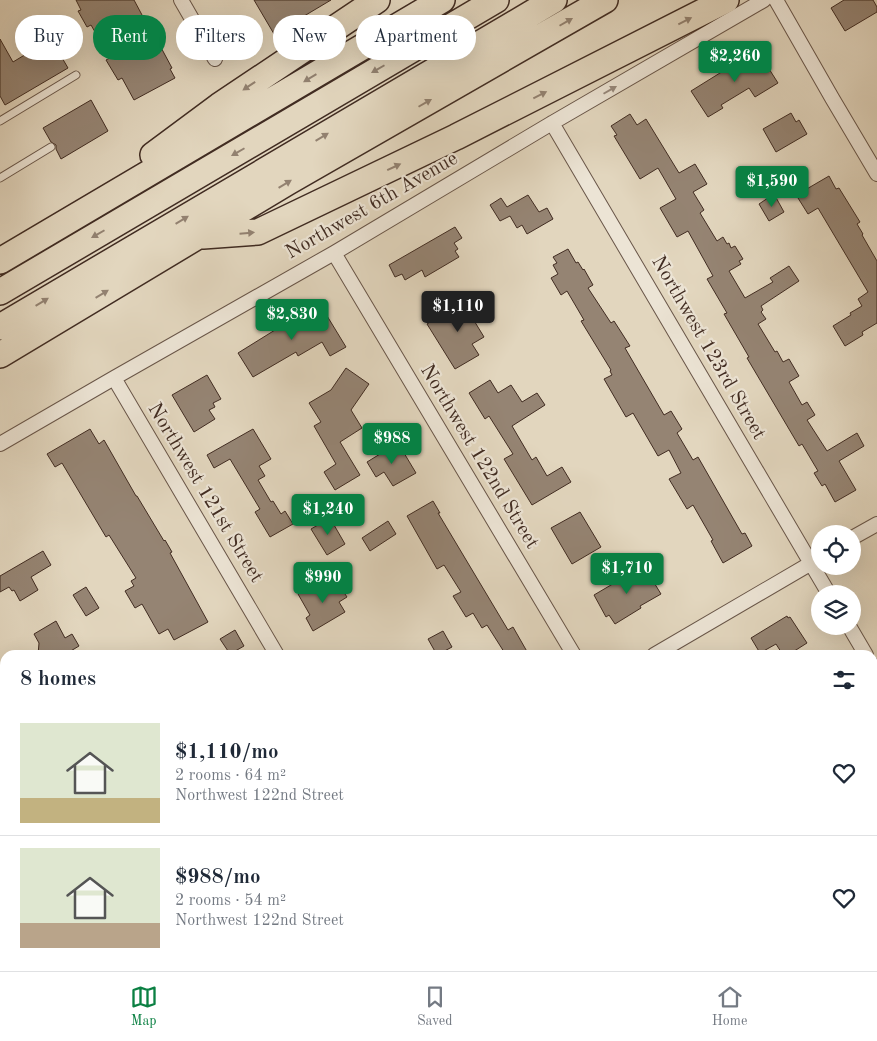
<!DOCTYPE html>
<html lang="en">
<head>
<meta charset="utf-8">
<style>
	body { margin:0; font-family:"Old Standard TT",serif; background:#f6f6f7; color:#1f2937; height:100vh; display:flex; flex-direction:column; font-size:19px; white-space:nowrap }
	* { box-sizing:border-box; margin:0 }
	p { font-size:16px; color:#747a83 }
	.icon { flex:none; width:28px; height:28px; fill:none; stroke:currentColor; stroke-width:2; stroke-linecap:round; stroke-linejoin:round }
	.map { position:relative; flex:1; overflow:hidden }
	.drawer { position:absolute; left:0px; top:650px; width:878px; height:321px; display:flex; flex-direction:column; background:#fff; border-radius:15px 15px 0 0; box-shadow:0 5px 20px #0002 }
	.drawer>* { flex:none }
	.guide { position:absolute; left:15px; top:15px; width:500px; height:45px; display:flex; gap:10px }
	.controls { position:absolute; left:811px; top:525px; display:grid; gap:10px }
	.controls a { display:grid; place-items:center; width:50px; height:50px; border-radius:50%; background:#fff; box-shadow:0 5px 20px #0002; font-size:25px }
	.price { position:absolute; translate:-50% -42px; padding:0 11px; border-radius:5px; background:#0b8043; color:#fff; font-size:16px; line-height:32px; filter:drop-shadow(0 1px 2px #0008) }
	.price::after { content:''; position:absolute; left:50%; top:30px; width:15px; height:11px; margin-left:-8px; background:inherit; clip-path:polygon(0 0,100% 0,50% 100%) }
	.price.selected { background:#222; color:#fff }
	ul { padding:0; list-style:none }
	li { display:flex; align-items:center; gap:15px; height:125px; padding:0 20px }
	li+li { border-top:1px solid #e0e1e3 }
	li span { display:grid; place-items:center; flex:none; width:140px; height:100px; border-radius:0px; color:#555 }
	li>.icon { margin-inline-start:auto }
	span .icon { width:60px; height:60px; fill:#fffc; stroke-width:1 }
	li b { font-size:21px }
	h2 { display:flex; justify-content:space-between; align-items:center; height:60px; padding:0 20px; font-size:21px }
	.chip { padding:0 18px; border-radius:22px; background:#fff; box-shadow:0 5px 20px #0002; font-size:18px; line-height:45px }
	.chip.selected { background:#0b8043; color:#fff }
	.dock { display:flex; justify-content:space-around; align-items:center; height:70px; border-top:1px solid #e0e1e3; background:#fff; font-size:14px; color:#747a83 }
	.dock a { display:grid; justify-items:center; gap:2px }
	.dock .selected { color:#0b8043 }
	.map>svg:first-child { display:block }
</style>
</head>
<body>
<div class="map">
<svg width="877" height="971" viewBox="0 0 877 971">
	<rect width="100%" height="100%" fill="#e2d6be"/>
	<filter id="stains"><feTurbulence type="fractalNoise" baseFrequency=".004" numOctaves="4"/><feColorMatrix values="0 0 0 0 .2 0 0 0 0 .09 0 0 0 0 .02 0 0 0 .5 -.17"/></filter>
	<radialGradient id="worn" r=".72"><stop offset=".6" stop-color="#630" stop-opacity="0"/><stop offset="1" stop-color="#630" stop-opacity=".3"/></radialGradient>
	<path fill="#958473" stroke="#412c22" d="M76,0H134L149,28L150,27L172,68L170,69L175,78L134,100L122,78L118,80L106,60L110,58L91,25L87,27L78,11L81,10Z
		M254,0H331L274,34Z
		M844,0H873L877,7V12L845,31L831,8Z
		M0,39L13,62L51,39L68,68L5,105L0,96Z
		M757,50L778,83L755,97L749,88L721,105L723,108L708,117L691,91Z
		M91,100L108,131L61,159L56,149V145L51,142L43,128Z
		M791,113L796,122L799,120L807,134L776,152L763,129Z
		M630,114L637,125L646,119L679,173L695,164L707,184L693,192L704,210L700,213L717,241L723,237L727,244L729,243L731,248L735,246L743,259L739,261L741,264L729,271L745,298L773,282L770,278L789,266L799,281L761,306L763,310L761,312L766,319L758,324L775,352L777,351L783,362L789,359L799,376L789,382L802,405L807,402L815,415L807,420L827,451L857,433L864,446L839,461L856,490L835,502L825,484L822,486L814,473L818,471L802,444L799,446L747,358L749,357L724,314L727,313L707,279L713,276L688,231L677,237L660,208L676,199L658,168L640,179L614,136L617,135L611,126Z
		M829,176L836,189L839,188L860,222L857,224L863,234L862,235L877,261V323L862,332L863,335L845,346L833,326L851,315L850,313L862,306L858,299L868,292L818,208L808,214L798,198L807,193L805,190Z
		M774,194L784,212L769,221L759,204Z
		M528,195L539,212L547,208L553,219L527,234L522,225L517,228L510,216L500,221L490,205L501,198L507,207Z
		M455,227L462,238L454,243L458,249L455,251L459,257L425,277L422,270L405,280L402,274L395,277L389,265Z
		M568,249L576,263L578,262L583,270L584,269L593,285L588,288L611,323L614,321L630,346L625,348L664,415L671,411L682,429L677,433L693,460L698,457L742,534L745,533L752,546L723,563L711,541L713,540L693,505L687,509L669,479L681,473L669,450L658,456L633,413L626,417L604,379L612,375L610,371L611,370L581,321L584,320L567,291L561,295L551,278L558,274L553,265L557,263L553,257Z
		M469,298L476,310L470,314L484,337L472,344L479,355L455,369L427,324Z
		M321,306L346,347L330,356L322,342L298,356L296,352L253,377L238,353L304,312L306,315Z
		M346,368L369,384L351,410L362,428L340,442L360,475L335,490L324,472L336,464L314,426L321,422L309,403L331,390Z
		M207,375L221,399L213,403L215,407L209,410L215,419L194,432L172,395Z
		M490,380L498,393L511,385L522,402L537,393L545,405L512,426L532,460L536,457L547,476L562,467L571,482L532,505L504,459L513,454L489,416L485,419L469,393Z
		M90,429L99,444L104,440L136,496H137L164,541L165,540L172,552L170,553L208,622L174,640L168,629L159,634L142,604L135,608L125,591L134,586L131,581L136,578L109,535L106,537L62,463L55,467L47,454Z
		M253,429L271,459L259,466L265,476L258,480L271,502L273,501L281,514L285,511L293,524L270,537L255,512L260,509L230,459L214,468L207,455Z
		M398,443L416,473L393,486L384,472L376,477L367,462Z
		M433,501L440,513H438L508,630L513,627L529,655H506L487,625L482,628L473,613L466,617L453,596L461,592L444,565L437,569L407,516Z
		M580,512L601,547L572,564L551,528Z
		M330,518L345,544L327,555L311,529Z
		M388,521L396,534L370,551L362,538Z
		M43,551L51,565L31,577L38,590L20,601L14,590L12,591L9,587L0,592V576Z
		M645,568L661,594L640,606L641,608L615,624L609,615L606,617L594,595L633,572L634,574Z
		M321,580L326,589L337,582L347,597L339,602L345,612L313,631L306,618L310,615L298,594Z
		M86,587L99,608L86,616L73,595Z
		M787,616L788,618L790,617L807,643L788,655H783L776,644L760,653L751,638Z
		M56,621L65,638L72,634L79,646L64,655H38L39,643L34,634Z
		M235,630L244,646L230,654L220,639Z
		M443,631L452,647L437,655L428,639Z"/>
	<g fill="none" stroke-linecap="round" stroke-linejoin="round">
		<g stroke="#695649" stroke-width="9">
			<path id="lane" d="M0,121L76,75
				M0,178L51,147"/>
		</g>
		<g stroke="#695649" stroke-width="16">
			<path id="street" d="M181,0L215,59
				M776,0L832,98L877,174
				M552,123L829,594
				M334,253L574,655
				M114,378L277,655
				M0,444L114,378L334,253L552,123L764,0
				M852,538L877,524
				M849,626L866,655
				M654,655L820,558
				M872,665L877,672
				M0,684L5,692
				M170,966L173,971
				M462,966L465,971
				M758,966L761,971
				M124,971L133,966"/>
		</g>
		<g stroke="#412c22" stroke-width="28">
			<path id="highway" d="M153,155L219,106L377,0
				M203,236L258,232L456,137L726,0
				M0,261L442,0
				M0,292L496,0
				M0,327L554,0
				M0,355L288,182L605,0"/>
		</g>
		<use href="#lane" stroke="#ece4d5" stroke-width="7"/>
		<use href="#street" stroke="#ece4d5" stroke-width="14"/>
		<use href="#highway" stroke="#e2d6be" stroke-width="25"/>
	</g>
	<defs><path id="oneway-solid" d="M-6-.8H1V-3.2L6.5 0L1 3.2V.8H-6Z" transform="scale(1.25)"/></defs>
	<g fill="#928170">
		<use href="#oneway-solid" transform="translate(685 21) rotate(-27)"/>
		<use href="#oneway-solid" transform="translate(566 22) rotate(-30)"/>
		<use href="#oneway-solid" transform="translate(378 69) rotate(150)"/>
		<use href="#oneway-solid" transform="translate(310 78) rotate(149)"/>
		<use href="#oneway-solid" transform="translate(249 86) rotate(146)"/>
		<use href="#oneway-solid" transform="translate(540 95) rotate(-27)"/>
		<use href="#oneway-solid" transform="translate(425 103) rotate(-30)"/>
		<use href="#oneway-solid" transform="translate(322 137) rotate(-31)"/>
		<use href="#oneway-solid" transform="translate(238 152) rotate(150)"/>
		<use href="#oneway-solid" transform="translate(394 167) rotate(-25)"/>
		<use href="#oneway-solid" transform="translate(285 184) rotate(-31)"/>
		<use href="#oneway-solid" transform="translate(182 220) rotate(-31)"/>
		<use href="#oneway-solid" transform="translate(247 233) rotate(-5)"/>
		<use href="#oneway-solid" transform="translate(98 234) rotate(150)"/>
		<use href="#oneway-solid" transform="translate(102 294) rotate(-31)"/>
		<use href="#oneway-solid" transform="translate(42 302) rotate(-31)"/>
	</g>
	<use fill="#96887c" href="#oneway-solid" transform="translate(610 90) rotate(-30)"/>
	<g text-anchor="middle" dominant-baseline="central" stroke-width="4.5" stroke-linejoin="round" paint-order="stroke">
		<g font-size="20" fill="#412c22" stroke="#ece4d5">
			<text transform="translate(372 206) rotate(-30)">Northwest 6th Avenue</text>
			<text transform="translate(708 348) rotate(60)">Northwest 123rd Street</text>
			<text transform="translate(479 457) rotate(59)">Northwest 122nd Street</text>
			<text transform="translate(205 493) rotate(59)">Northwest 121st Street</text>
		</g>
	</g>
	<rect width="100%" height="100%" filter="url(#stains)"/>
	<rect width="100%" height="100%" fill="url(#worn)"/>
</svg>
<div class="controls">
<a><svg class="icon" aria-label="locate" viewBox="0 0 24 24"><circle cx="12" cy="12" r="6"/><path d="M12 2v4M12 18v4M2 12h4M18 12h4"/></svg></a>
<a><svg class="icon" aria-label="layers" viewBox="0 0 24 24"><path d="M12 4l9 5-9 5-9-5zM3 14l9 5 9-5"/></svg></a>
</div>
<b class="price" style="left:735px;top:83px">$2,260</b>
<b class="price" style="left:772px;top:208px">$1,590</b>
<b class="price selected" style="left:458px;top:333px">$1,110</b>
<b class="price" style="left:292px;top:341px">$2,830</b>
<b class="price" style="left:392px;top:465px">$988</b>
<b class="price" style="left:328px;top:536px">$1,240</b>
<b class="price" style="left:627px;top:595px">$1,710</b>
<b class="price" style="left:323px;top:604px">$990</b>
<div class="guide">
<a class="chip">Buy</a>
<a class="chip selected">Rent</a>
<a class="chip">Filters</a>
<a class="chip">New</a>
<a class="chip">Apartment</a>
</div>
<section class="drawer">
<h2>8 homes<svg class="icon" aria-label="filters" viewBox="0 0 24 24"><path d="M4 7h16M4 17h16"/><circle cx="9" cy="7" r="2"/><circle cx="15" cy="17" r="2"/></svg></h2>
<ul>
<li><span style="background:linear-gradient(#dfe7d0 75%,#c2b280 0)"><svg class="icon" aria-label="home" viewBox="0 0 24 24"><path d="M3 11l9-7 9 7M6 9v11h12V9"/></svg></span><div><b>$1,110/mo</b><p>2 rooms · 64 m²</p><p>Northwest 122nd Street</p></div><svg class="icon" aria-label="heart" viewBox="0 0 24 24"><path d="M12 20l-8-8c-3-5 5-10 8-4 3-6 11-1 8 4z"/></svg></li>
<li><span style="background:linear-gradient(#dfe7d0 75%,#b9a48a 0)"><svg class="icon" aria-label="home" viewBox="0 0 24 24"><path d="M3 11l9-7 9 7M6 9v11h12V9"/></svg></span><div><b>$988/mo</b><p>2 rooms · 54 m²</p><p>Northwest 122nd Street</p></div><svg class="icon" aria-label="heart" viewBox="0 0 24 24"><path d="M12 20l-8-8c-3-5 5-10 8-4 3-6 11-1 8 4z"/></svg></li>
</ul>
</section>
</div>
<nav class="dock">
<a class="selected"><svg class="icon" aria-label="map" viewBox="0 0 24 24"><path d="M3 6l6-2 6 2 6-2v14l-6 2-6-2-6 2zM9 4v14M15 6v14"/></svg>Map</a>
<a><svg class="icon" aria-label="saved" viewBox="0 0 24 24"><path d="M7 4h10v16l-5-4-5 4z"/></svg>Saved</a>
<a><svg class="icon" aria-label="home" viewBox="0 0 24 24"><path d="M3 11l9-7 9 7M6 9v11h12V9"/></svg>Home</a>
</nav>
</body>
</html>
